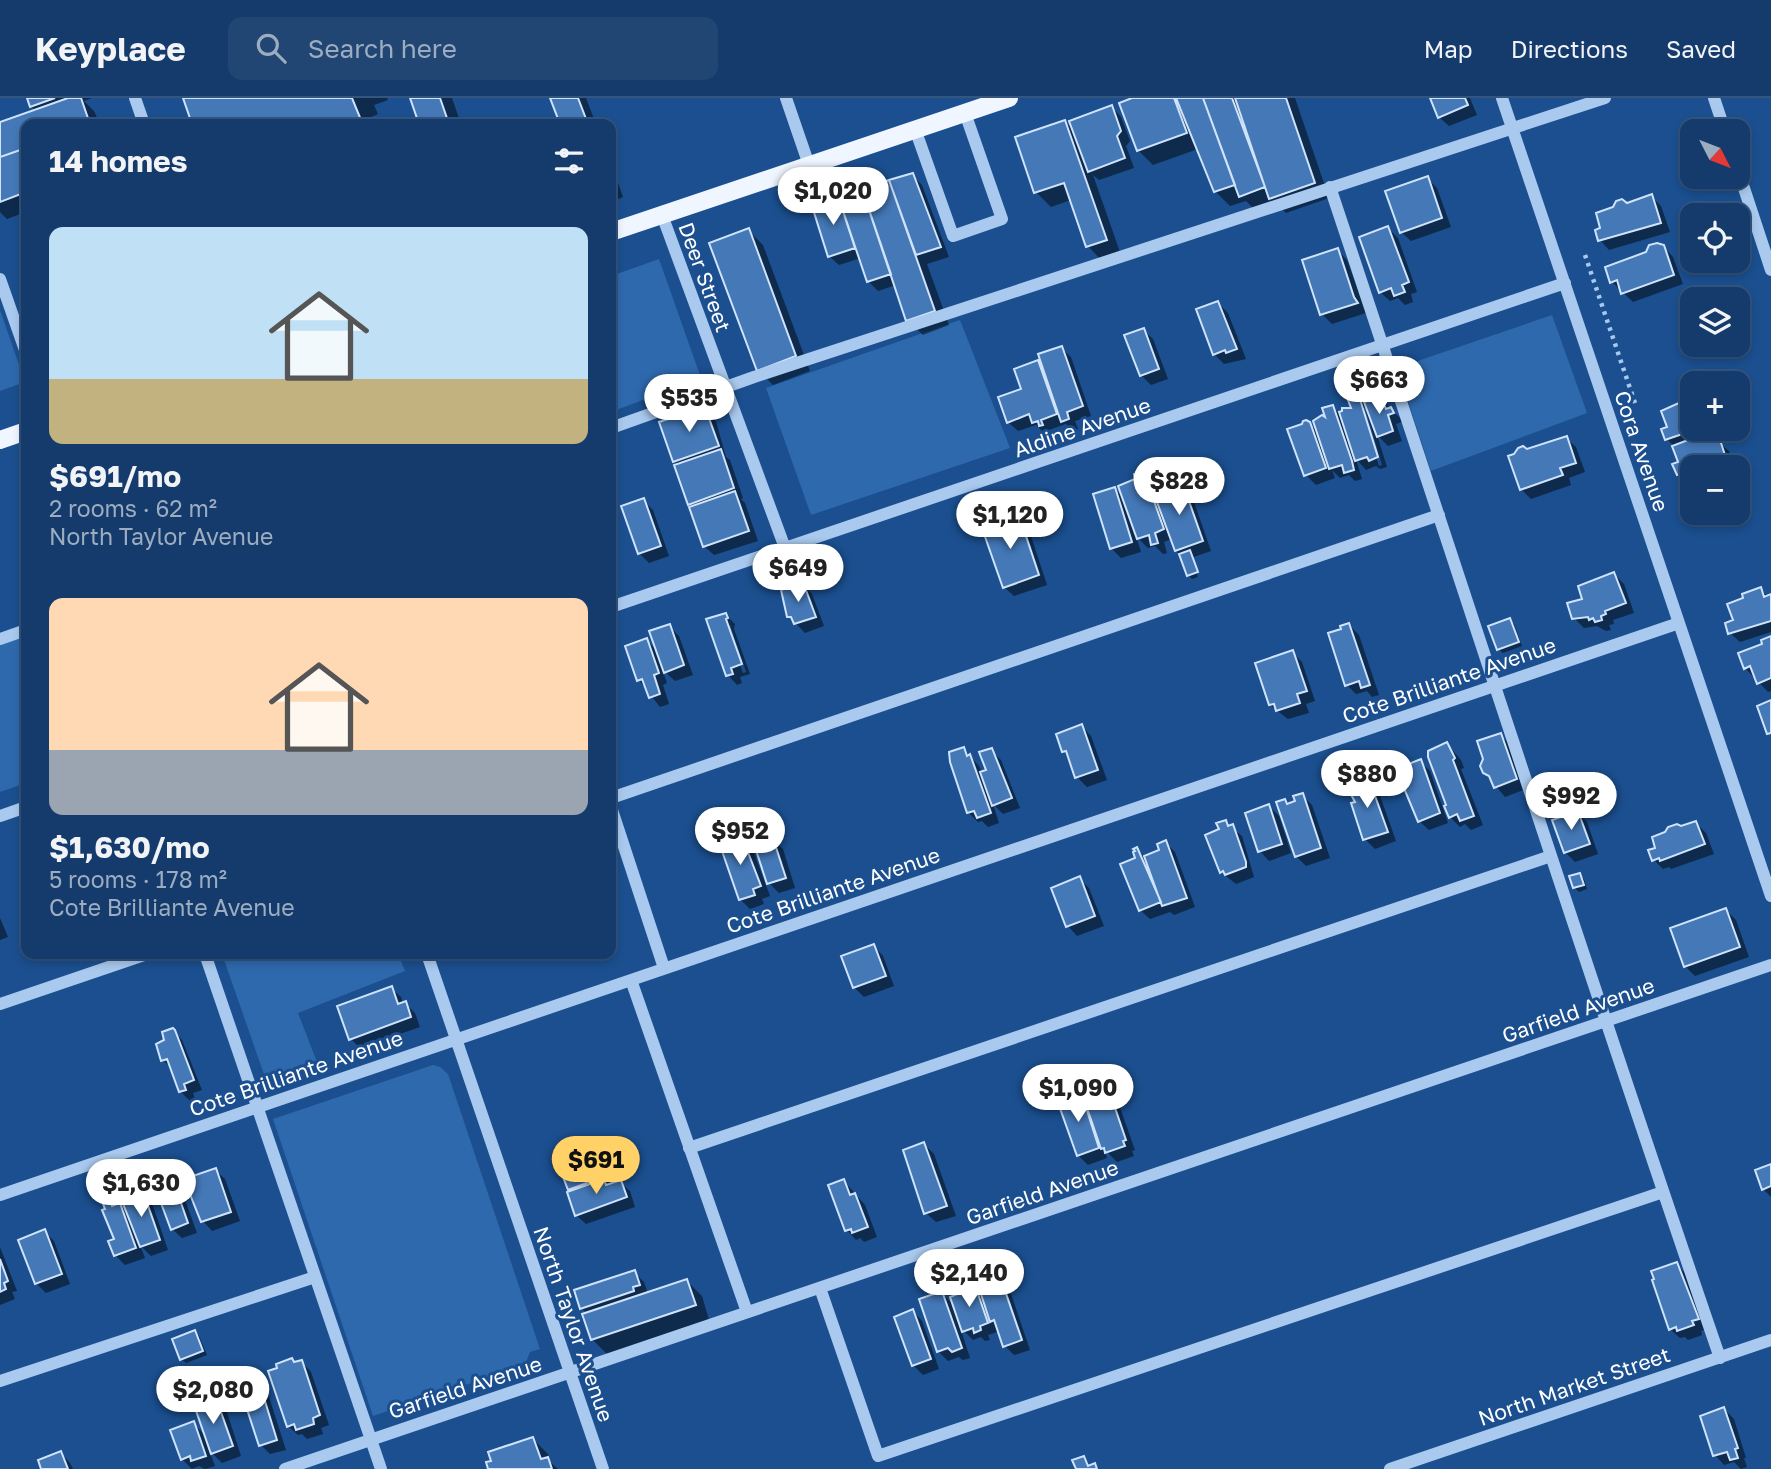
<!DOCTYPE html>
<html lang="en">
<head>
<meta charset="utf-8">
<style>
	body { margin:0; font-family:"Golos Text",sans-serif; background:#214673; color:#f1f3f6; height:100vh; display:flex; flex-direction:column; font-size:26px; white-space:nowrap }
	* { box-sizing:border-box; margin:0 }
	p { font-size:23px; color:#9dadc1 }
	.icon { flex:none; width:38px; height:38px; fill:none; stroke:currentColor; stroke-width:2; stroke-linecap:round; stroke-linejoin:round }
	.map { position:relative; flex:1; overflow:hidden }
	.panel { position:absolute; left:21px; top:21px; width:595px; height:840px; display:flex; flex-direction:column; background:#143b6b; border-radius:14px; box-shadow:0 4px 10px #0003,0 0 0 2px #33557e }
	.panel>* { flex:none }
	.needle { width:46px; rotate:132deg }
	.controls { position:absolute; left:1680px; top:21px; display:grid; gap:14px }
	.controls a { display:grid; place-items:center; width:70px; height:70px; border-radius:14px; background:#143b6b; box-shadow:0 4px 10px #0003,0 0 0 2px #33557e; font-size:35px }
	.price { position:absolute; translate:-50% -60px; padding:0 16px; border-radius:24px; background:#fff; color:#222; font-size:23px; line-height:46px; filter:drop-shadow(0 2px 4px #0008) }
	.price::after { content:''; position:absolute; left:50%; top:42px; width:21px; height:16px; margin-left:-10px; background:inherit; clip-path:polygon(0 0,100% 0,50% 100%) }
	.price.current { background:#ffd166; color:#111 }
	ul { padding:0; list-style:none }
	li { display:grid; align-content:center; gap:14px; height:371px; padding:0 28px }
	li span { display:grid; place-items:center; height:217px; border-radius:14px; color:#555 }
	li>.icon { margin-inline-start:auto }
	span .icon { width:126px; height:126px; fill:#fffc; stroke-width:1 }
	li b { font-size:30px }
	h2 { display:flex; justify-content:space-between; align-items:center; height:84px; padding:0 28px; font-size:30px }
	header { display:flex; align-items:center; gap:42px; box-sizing:border-box; height:98px; padding:0 35px; background:#143b6b; border-bottom:2px solid #33557e }
	header strong { font-size:33px }
	nav { display:flex; gap:38px; margin-inline-start:auto; font-size:24px }
	.search { width:490px; height:63px; background:#214673; display:flex; align-items:center; gap:18px; box-sizing:border-box; padding:0 24px; border-radius:14px; color:#9dadc1; font-size:26px }
	.map>svg:first-child { display:block }
</style>
</head>
<body>
<header>
<strong>Keyplace</strong>
<div class="search"><svg class="icon" aria-label="search" viewBox="0 0 24 24"><circle cx="10" cy="10" r="6"/><path d="M15 15l6 6"/></svg>Search here</div>
<nav><a>Map</a><a>Directions</a><a>Saved</a></nav>
</header>
<div class="map">
<svg width="1771" height="1371" viewBox="0 0 1771 1371">
	<rect width="100%" height="100%" fill="#1b4f8f"/>
	<path fill="#2e69ad" d="M659,161L701,280L611,314V178Z
		M0,212L25,284L0,293Z
		M1552,217L1587,315L1431,373L1397,270Z
		M960,222L1010,350L811,417L766,290Z
		M26,539V685L0,694V547Z
		M222,856H398L405,873L298,915L317,964L266,982Z
		M433,967L440,969L448,976L540,1251L530,1254L525,1267L373,1318L273,1021Z"/>
	<path fill="#0007" fill-rule="evenodd" d="M29,0H92L84,3L94,13L100,26H26V114L7,121L0,114V26L36,13L31,8Z
		M185,0H387L388,2L374,7L378,16L371,19L373,26H194Z
		M411,0H452L461,26H420Z
		M552,0H586L596,26H562Z
		M1137,0H1295L1329,100L1286,115L1276,105L1256,113L1246,103L1230,108L1215,93L1198,51L1153,67L1138,52Z
		M1434,0H1470L1477,17L1449,28L1439,19Z
		M1112,9L1121,19L1130,43L1126,48L1134,70L1099,82L1093,77L1121,157L1102,163L1088,148L1071,102L1051,109L1036,94L1065,24L1075,33Z
		M611,65L623,99L611,104Z
		M912,77L922,87L949,159L927,166L949,227L923,237L908,222L896,187L878,193L868,183L861,160L839,167L829,158L814,109Z
		M1427,80L1437,90L1451,129L1411,143L1401,134Z
		M1651,98L1661,108L1670,134L1609,152L1600,142L1627,107Z
		M1388,130L1398,140L1417,194L1411,196L1413,204L1405,207L1398,200L1390,203L1380,194Z
		M748,132L763,147L810,273L773,287L758,272Z
		M1663,148L1673,159L1683,186L1633,204L1612,184Z
		M1337,152L1347,162L1366,215L1332,226L1322,216Z
		M1218,205L1228,215L1246,261L1224,266L1214,256Z
		M1143,232L1153,241L1168,281L1151,287L1141,277Z
		M1061,250L1071,259L1091,318L1075,323L1078,331L1073,332L1066,326L1043,334L1036,327L1018,333L1008,324L1023,292L1038,264L1045,271Z
		M1359,300L1365,306L1380,300L1401,321L1402,324L1396,326L1402,343L1388,348L1377,337L1387,369L1380,371L1376,368L1366,372L1356,361L1362,381L1355,383L1349,377L1340,380L1332,372L1335,380L1316,387L1306,377L1289,332L1309,325L1318,335L1328,322L1333,309L1340,316L1354,312ZM1361,310H1365L1382,367L1379,368Z
		M1692,301V331H1728L1711,338L1729,353L1734,366L1728,369H1709L1712,368L1711,365L1692,369L1686,372V376L1692,374V385L1688,386L1678,376L1680,365L1673,347L1667,341L1669,330L1663,314Z
		M705,311L715,320L726,359L730,362L743,400L741,401L745,405L758,443L714,457L704,448L693,410L689,406L678,367L674,363Z
		M1566,340L1576,349L1585,374L1569,380L1571,387L1531,401L1521,391L1527,353Z
		M1143,374L1152,384L1157,397L1182,388L1192,398L1211,453L1191,460L1198,479L1192,481L1188,477L1172,441L1164,444L1167,455L1163,456L1155,448L1148,450L1136,438L1141,454L1121,460L1111,450L1115,391L1124,400Z
		M611,400L618,426L611,428Z
		M643,402L653,412L669,458L649,465L640,456L624,409Z
		M1012,418L1029,432L1047,487L1014,498L1004,489Z
		M1614,476L1624,486L1634,515L1613,522L1614,526L1609,527L1611,532L1606,533L1597,528L1584,530L1574,520L1585,502Z
		M802,486L812,496L824,528L805,535L789,518Z
		M1760,491L1768,499L1771,498V534L1740,544L1730,535L1746,501Z
		M726,517L735,526L734,531L750,576L740,579L742,585L737,587L728,577ZM726,527H730L746,574L743,575Z
		M1509,522L1514,526L1522,548L1503,555L1498,551Z
		M1349,527L1359,537L1379,597L1372,599L1367,593L1356,596L1347,587Z
		M669,528L679,538L693,577L675,583L662,571L667,585L663,587L669,606L660,609L639,582L646,542L659,554Z
		M1771,540V593L1768,594L1745,570Z
		M1292,554L1302,564L1315,603L1306,606L1309,615L1288,621L1270,607Z
		M1082,628L1091,638L1107,682L1087,689L1077,679L1070,660L1064,653Z
		M1500,637L1510,646L1526,691L1505,699L1484,674Z
		M1447,646L1461,662L1464,670L1461,671L1483,727L1471,732L1465,726L1460,729L1450,719Z
		M963,651L979,668L982,675L988,673L991,652L1001,662L1020,710L1003,716L993,706L999,725L988,729L982,723L978,724L968,714Z
		M1420,663L1430,673L1448,725L1429,732L1419,723Z
		M1368,683L1378,692L1396,743L1375,751L1365,741L1357,705Z
		M1302,697L1312,707L1330,760L1306,768L1296,758L1288,708L1297,704Z
		M1269,708L1279,718L1291,755L1269,763L1260,753Z
		M1578,715L1587,724L1598,756L1575,764L1565,754Z
		M1225,724L1242,738L1254,779L1236,786L1221,774V732Z
		M1696,725L1706,735L1714,756L1671,771L1669,769L1663,771L1654,762L1658,751L1681,730Z
		M741,738L751,747L770,798L762,801L764,806L750,811L741,802L724,755L727,754Z
		M773,742L783,751L795,790L779,795L769,785L756,747Z
		M1165,744L1175,754L1195,809L1174,817L1170,814L1150,821L1140,812L1137,752L1145,759L1161,753Z
		M1579,777L1584,781L1587,791L1579,794L1574,789Z
		M1079,780L1089,790L1104,828L1077,838L1068,828Z
		M1726,812L1736,822L1749,859L1695,878L1685,868Z
		M0,820L8,839L0,842Z
		M874,848L883,858L894,888L864,899L854,889Z
		M391,890L401,899L403,906L405,905L415,915L420,929L360,950L351,941Z
		M173,932L182,942L202,992L193,995L195,1001L190,1003L180,993L173,972L163,962L167,943Z
		M1108,994L1118,1004L1135,1052L1132,1053L1134,1058L1117,1064L1105,1052L1107,1060L1088,1067L1078,1057L1080,996L1086,1002Z
		M924,1046L934,1056L956,1118L936,1124L926,1115Z
		M594,1057L604,1067L611,1087L620,1084L630,1093L635,1109L586,1126L576,1117L573,1094L570,1091Z
		M1771,1068V1099L1763,1091Z
		M215,1072L225,1081L240,1123L212,1133L203,1123Z
		M172,1081L181,1091L197,1135L182,1140L172,1131Z
		M844,1083L865,1107L877,1139L864,1144L860,1140L856,1142L847,1132Z
		M129,1097L133,1101L143,1098L153,1108L168,1152L151,1158L140,1147L145,1160L125,1167L115,1157L117,1142L110,1105L114,1109L120,1107L129,1116Z
		M44,1133L54,1143L70,1186L46,1195L36,1185Z
		M0,1149L17,1193L12,1194L15,1201L0,1207Z
		M1676,1166L1686,1176L1707,1231L1701,1233L1702,1237L1688,1242L1685,1239L1680,1240L1670,1231Z
		M634,1174L644,1184L648,1196L687,1183L702,1198L709,1222L607,1256L592,1241L587,1216L582,1210Z
		M999,1177L1008,1187L1030,1252L1014,1257L1005,1248L1000,1233L988,1237L990,1242L985,1243L981,1239L973,1242L960,1229L970,1260L963,1262L959,1259L948,1263L938,1253L941,1195L955,1208L974,1186L980,1191L993,1186Z
		M913,1213L922,1223L939,1271L923,1277L913,1267Z
		M195,1234L199,1238L207,1257L186,1265L181,1261Z
		M302,1264L311,1274L329,1327L321,1330L323,1336L307,1341L302,1336L298,1337L288,1328L296,1266Z
		M259,1289L269,1299L286,1352L270,1356L261,1347Z
		M216,1302L226,1311L241,1358L222,1365L209,1352L215,1368L205,1371L199,1368L192,1371L182,1361L193,1325L206,1338Z
		M1724,1311L1734,1321L1746,1360H1744L1747,1369L1741,1371L1734,1364L1724,1367L1715,1357Z
		M533,1341L548,1356L550,1364L558,1371H490Z
		M61,1355L70,1365L73,1371H43Z"/>
	<path fill="#4478b7" stroke="#cfe3fa" stroke-width="2" d="M27,0H55L30,9Z
		M68,0H81L90,26H26V50L0,59V24Z
		M183,0H352L361,22L349,26H192Z
		M410,0H440L449,26H419Z
		M550,0H578L588,26H560Z
		M1132,0H1174L1187,35L1137,53L1119,5Z
		M1176,0H1203L1235,87L1214,94Z
		M1203,0H1232L1265,89L1239,99Z
		M1235,0H1286L1315,85L1269,101Z
		M1430,0H1465L1468,7L1438,20Z
		M1112,7L1121,33L1117,38L1125,60L1088,74L1069,23Z
		M1065,22L1107,142L1086,149L1064,85L1034,95L1015,39Z
		M26,50V94L0,104V59Z
		M913,75L941,149L916,157L889,82Z
		M1428,78L1442,120L1400,135L1385,93Z
		M889,82L935,213L906,223L862,91Z
		M862,91L891,176L867,184L838,98Z
		M1652,96L1661,125L1598,143L1595,132L1600,130L1596,115L1613,109L1616,103L1622,101L1627,105Z
		M838,98L855,150L828,159L812,108Z
		M1388,128L1409,184L1402,187L1405,194L1394,198L1391,190L1379,195L1359,139Z
		M749,130L796,258L757,273L709,145Z
		M1657,145L1664,147L1674,177L1621,196L1617,182L1610,185L1605,169L1646,154L1649,147Z
		M1338,150L1354,199L1358,205L1320,217L1302,162Z
		M1218,203L1237,251L1226,255L1225,252L1213,257L1196,211Z
		M1144,230L1159,271L1140,278L1124,237Z
		M1062,248L1083,308L1067,314L1069,321L1061,324L1038,256Z
		M1038,262L1057,316L1041,322L1043,327L1039,328L1038,323L1032,325L1029,316L1007,325L998,299L1021,291L1014,271Z
		M1359,298L1378,359L1369,363L1367,359L1355,363L1339,314L1342,313V310H1351L1348,302Z
		M1381,298L1386,311L1391,309L1394,315L1388,317L1393,333L1377,339L1364,304Z
		M1692,299V331H1697L1665,342L1661,331L1667,329L1661,313Z
		M1333,307L1352,363L1354,372L1344,375L1342,367L1329,371L1313,323L1322,317L1325,319L1322,310Z
		M705,309L719,348L673,364L659,324Z
		M1306,322L1310,324L1326,370L1304,378L1287,331L1302,326L1303,323Z
		M1709,334L1714,344L1720,342L1725,357L1719,359L1722,367L1715,369H1692V373L1677,377L1672,366L1678,364L1672,348Z
		M1567,338L1576,365L1560,370L1563,377L1520,392L1508,358L1514,356L1518,350L1523,348L1527,351Z
		M721,351L734,390L688,407L674,367Z
		M1143,372L1164,431L1155,435L1158,445L1151,447L1149,437L1137,441L1118,388L1135,381L1134,376Z
		M1183,386L1203,443L1175,453L1154,396Z
		M1115,389L1132,444L1110,451L1093,396Z
		M735,393L749,433L703,449L689,409Z
		M644,400L661,448L638,456L621,408Z
		M1012,416L1014,422L1020,420L1039,477L1003,490L983,433L989,431L987,424Z
		M1190,452L1198,474L1187,478L1179,456Z
		M1614,474L1626,505L1605,513L1606,516L1601,518L1602,522L1595,524L1593,520L1589,522L1588,519L1572,521L1567,505L1582,501L1578,488Z
		M803,484L816,519L794,526L791,519H787L781,492Z
		M1761,489L1764,499L1771,496V523L1728,536L1725,525L1733,522L1727,506L1743,500L1742,496Z
		M726,515L728,520L726,521L742,566L731,570L733,576L726,578L706,521Z
		M1510,520L1519,544L1497,552L1488,528Z
		M1349,525L1370,587L1361,590L1359,583L1345,588L1328,535L1341,531L1340,528Z
		M670,526L684,567L664,575L649,533Z
		M1771,538V580L1757,586L1750,568L1744,571L1738,555L1762,546L1761,542Z
		M647,540L659,575L654,577L660,596L649,600L642,581L637,583L625,548Z
		M1293,552L1307,593L1297,596L1300,605L1276,613L1274,606L1269,607L1255,565Z
		M1771,602V635L1767,636L1757,608Z
		M1082,626L1098,672L1075,680L1066,653L1062,654L1056,636Z
		M1501,635L1517,681L1494,690L1489,678L1483,675L1480,668L1483,661L1477,643Z
		M1447,644L1455,660L1453,662L1474,718L1460,723L1457,716L1449,720L1444,708L1446,707L1428,659V653Z
		M964,649L967,658L970,656L991,715L977,720L974,713L967,715L950,664L949,654Z
		M992,650L1012,700L992,708L980,674L986,672L979,654Z
		M1421,661L1440,715L1418,724L1396,671Z
		M1369,681L1388,734L1363,742L1351,705L1355,704L1347,689Z
		M1303,695L1321,750L1295,759L1276,704L1285,701L1287,706L1295,703L1293,698Z
		M1269,706L1282,746L1258,754L1245,715Z
		M1578,713L1590,746L1564,755L1552,722Z
		M1226,722L1228,728L1233,726L1246,764V769L1225,777L1223,773L1220,775L1205,737L1219,731L1216,725Z
		M1696,723L1705,746L1660,763L1659,760L1652,763L1648,752L1655,750L1652,739L1665,734L1668,729L1677,726L1681,728Z
		M741,736L761,788L753,791L755,797L739,802L722,753L725,752L722,743Z
		M773,740L786,780L767,786L754,746Z
		M1166,742L1187,800L1162,808L1144,758L1159,752L1157,746Z
		M1137,749L1161,804L1139,813L1120,766L1135,760L1133,754L1135,753L1133,751Z
		M1580,775L1584,787L1573,790L1569,778Z
		M1080,778L1095,818L1066,829L1051,790Z
		M1726,810L1740,849L1684,869L1670,830Z
		M874,846L886,878L853,890L841,858Z
		M392,888L398,906L406,903L411,919L349,942L337,908Z
		M173,930L175,932L194,982L184,986L186,992L179,994L167,961L161,963L156,946L164,942L162,934Z
		M1109,992L1126,1042L1123,1043L1125,1048L1105,1055L1104,1050L1101,1051L1084,1001Z
		M1081,994L1099,1050L1077,1058L1057,1002Z
		M924,1044L947,1108L924,1116L903,1052Z
		M595,1055L603,1079L568,1092L559,1068Z
		M1771,1066V1088L1762,1092L1755,1072Z
		M216,1070L231,1114L201,1124L184,1081Z
		M172,1079L188,1125L171,1132L154,1086Z
		M604,1081L606,1087L621,1082L627,1099L575,1118L567,1094Z
		M844,1081L850,1097L855,1095L868,1129L852,1135L851,1131L845,1133L828,1087Z
		M129,1095L131,1100L144,1096L160,1142L140,1149L120,1098Z
		M110,1103L112,1108L120,1105L136,1150L114,1158L108,1143L114,1141L102,1112L105,1111L103,1106Z
		M45,1131L62,1176L35,1186L18,1142Z
		M0,1161L8,1183L4,1185L6,1191L0,1194Z
		M1677,1164L1699,1221L1692,1223L1694,1227L1677,1233L1676,1229L1669,1232L1652,1182L1654,1181L1651,1173Z
		M635,1172L640,1187L633,1189L634,1193L580,1211L574,1192Z
		M999,1175L1022,1242L1003,1249L994,1222L990,1224L979,1190L991,1185L989,1179Z
		M687,1181L696,1207L591,1242L582,1216Z
		M974,1184L988,1225L980,1228L981,1232L974,1235L973,1230L962,1234L950,1199L965,1193L963,1187Z
		M942,1193L962,1250L952,1254L948,1250L937,1254L919,1201Z
		M913,1211L931,1261L912,1268L894,1219Z
		M195,1232L203,1253L180,1262L172,1241Z
		M292,1260L294,1264L302,1262L320,1317L313,1320L314,1326L296,1332L294,1326L287,1329L268,1273L277,1270L276,1266Z
		M260,1287L277,1342L259,1348L241,1293Z
		M216,1300L233,1348L211,1356L194,1307Z
		M1724,1309L1738,1350L1735,1351L1738,1360L1730,1362L1727,1354L1713,1358L1700,1318Z
		M194,1323L206,1358L191,1363L190,1358L181,1362L170,1332Z
		M533,1339L541,1361L548,1359L552,1371H488L486,1364L491,1363L488,1354Z
		M61,1353L68,1371H41L38,1362Z
		M1084,1358L1088,1368L1095,1365L1097,1371H1076L1072,1362Z"/>
	<g fill="none" stroke-linecap="round" stroke-linejoin="round">
		<path stroke="#a9c9ee" stroke-width="4.5" stroke-dasharray="3.5 5" stroke-linecap="butt" d="M1585,157L1635,305"/>
		<path stroke="#a9c9ee" stroke-width="12" d="M135,0L144,26
			M786,0L809,67
			M1502,0L1771,798
			M1714,0L1725,33
			M915,31L953,138L1002,121L965,15
			M1738,72L1771,172
			M1330,89C1460,479 1586,871 1720,1260
			M662,117L785,450
			M0,181L26,255
			M611,330L754,279L1605,0
			M611,509L1565,185
			M0,541L26,532
			M611,700L1439,417
			M611,709L664,870
			M0,718L26,709
			M205,856L381,1371
			M427,856L603,1371
			M631,882L747,1214
			M0,906L147,856
			M689,1050L1551,758
			M0,1097L1679,525
			M820,1190L878,1358L1663,1094
			M0,1283L315,1179
			M285,1371L1771,867
			M1390,1371L1771,1242"/>
		<path stroke="#f0f6ff" stroke-width="18" d="M611,134L1009,0
			M0,342L26,333"/>
	</g>
	<g text-anchor="middle" dominant-baseline="central" stroke-width="6" stroke-linejoin="round" paint-order="stroke">
		<g font-size="21" fill="#fff" stroke="#1b4f8f">
			<text transform="translate(705 179) rotate(70)">Deer Street</text>
			<text transform="translate(1082 329) rotate(-19)">Aldine Avenue</text>
			<text transform="translate(1642 353) rotate(71)">Cora Avenue</text>
			<text transform="translate(1449 582) rotate(-19)">Cote Brilliante Avenue</text>
			<text transform="translate(833 792) rotate(-19)">Cote Brilliante Avenue</text>
			<text transform="translate(1578 912) rotate(-19)">Garfield Avenue</text>
			<text transform="translate(296 975) rotate(-19)">Cote Brilliante Avenue</text>
			<text transform="translate(1042 1094) rotate(-19)">Garfield Avenue</text>
			<text transform="translate(574 1226) rotate(71)">North Taylor Avenue</text>
			<text transform="translate(1574 1288) rotate(-19)">North Market Street</text>
			<text transform="translate(465 1289) rotate(-18)">Garfield Avenue</text>
		</g>
	</g>
</svg>
<div class="controls">
<a><svg class="needle" viewBox="-14 -14 28 28"><path d="M0-13l5 13h-10z" fill="#e53935"/><path d="M0 13l5-13h-10z" fill="#9dadc1"/></svg></a>
<a><svg class="icon" aria-label="locate" viewBox="0 0 24 24"><circle cx="12" cy="12" r="6"/><path d="M12 2v4M12 18v4M2 12h4M18 12h4"/></svg></a>
<a><svg class="icon" aria-label="layers" viewBox="0 0 24 24"><path d="M12 4l9 5-9 5-9-5zM3 14l9 5 9-5"/></svg></a>
<a>+</a>
<a>−</a>
</div>
<b class="price" style="left:833px;top:129px">$1,020</b>
<b class="price" style="left:1379px;top:318px">$663</b>
<b class="price" style="left:689px;top:336px">$535</b>
<b class="price" style="left:1179px;top:419px">$828</b>
<b class="price" style="left:1010px;top:453px">$1,120</b>
<b class="price" style="left:798px;top:506px">$649</b>
<b class="price" style="left:1367px;top:712px">$880</b>
<b class="price" style="left:1571px;top:734px">$992</b>
<b class="price" style="left:740px;top:769px">$952</b>
<b class="price" style="left:1078px;top:1026px">$1,090</b>
<b class="price current" style="left:596px;top:1098px">$691</b>
<b class="price" style="left:141px;top:1121px">$1,630</b>
<b class="price" style="left:969px;top:1211px">$2,140</b>
<b class="price" style="left:213px;top:1328px">$2,080</b>
<section class="panel">
<h2>14 homes<svg class="icon" aria-label="filters" viewBox="0 0 24 24"><path d="M4 7h16M4 17h16"/><circle cx="9" cy="7" r="2"/><circle cx="15" cy="17" r="2"/></svg></h2>
<ul>
<li><span style="background:linear-gradient(#bfe0f5 70%,#c2b280 0)"><svg class="icon" aria-label="home" viewBox="0 0 24 24"><path d="M3 11l9-7 9 7M6 9v11h12V9"/></svg></span><div><b>$691/mo</b><p>2 rooms · 62 m²</p><p>North Taylor Avenue</p></div></li>
<li><span style="background:linear-gradient(#ffd9b3 70%,#9aa5b1 0)"><svg class="icon" aria-label="home" viewBox="0 0 24 24"><path d="M3 11l9-7 9 7M6 9v11h12V9"/></svg></span><div><b>$1,630/mo</b><p>5 rooms · 178 m²</p><p>Cote Brilliante Avenue</p></div></li>
</ul>
</section>
</div>
</body>
</html>
